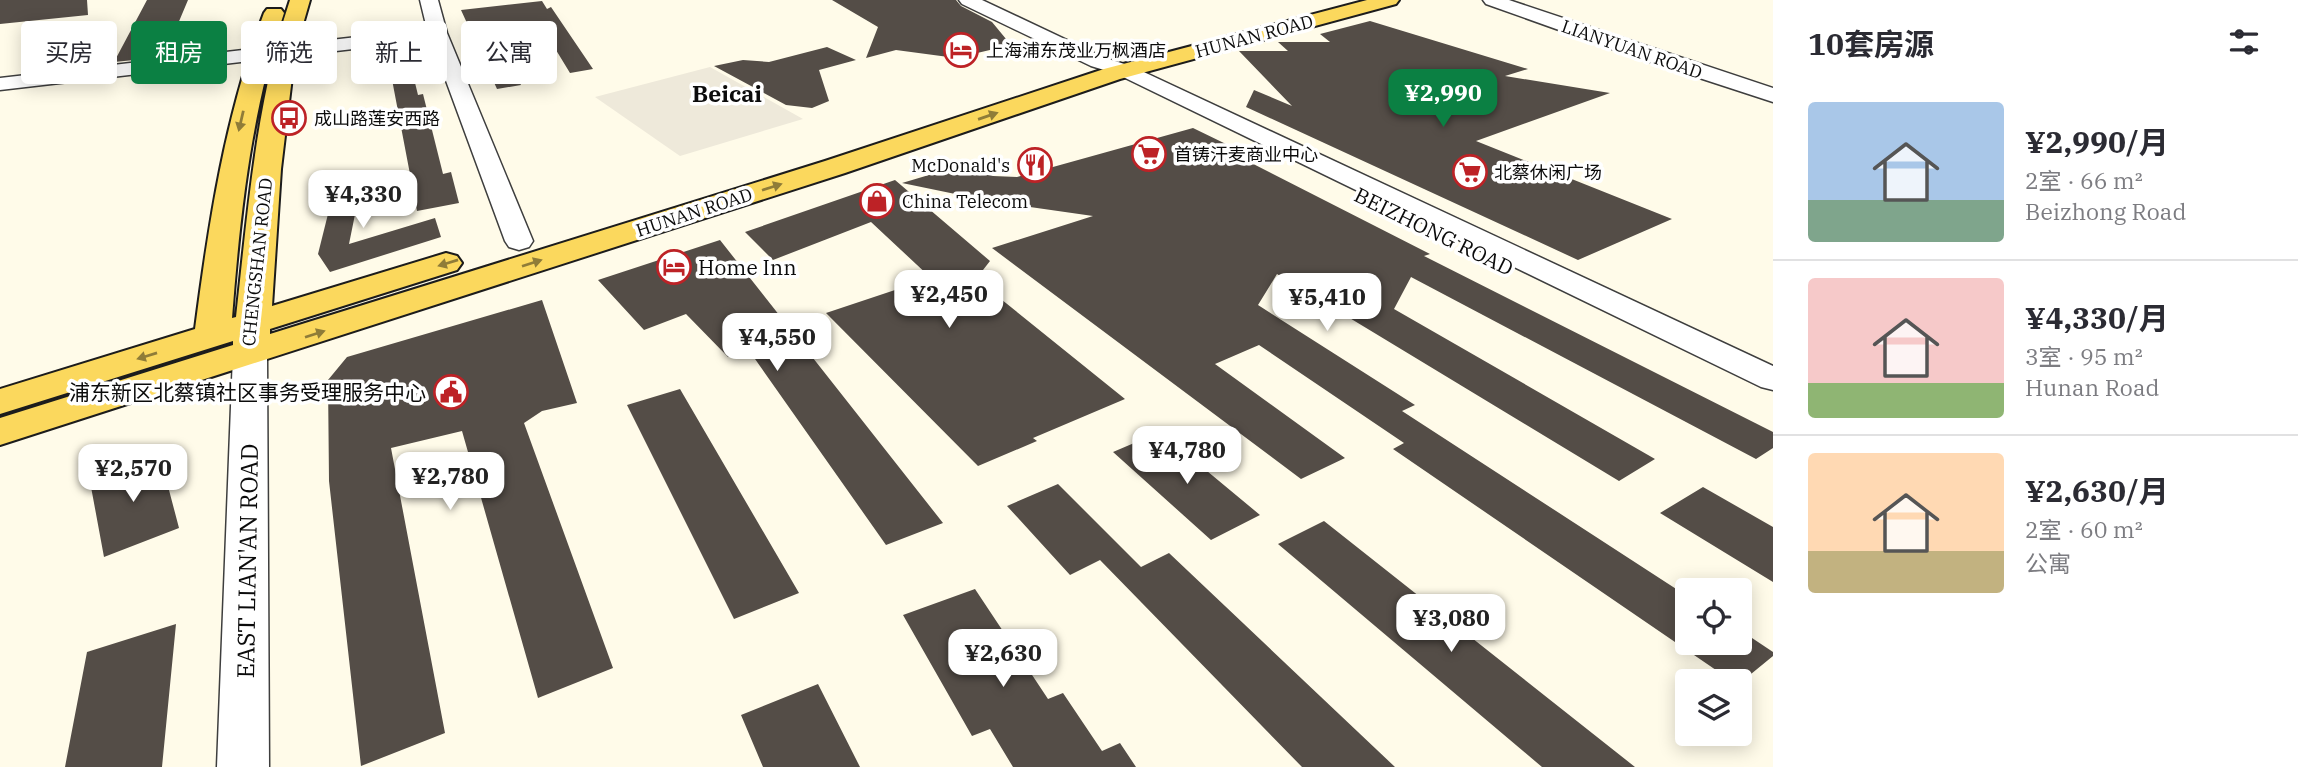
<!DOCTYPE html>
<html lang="zh">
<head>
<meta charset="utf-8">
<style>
	body { margin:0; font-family:"IBM Plex Serif","Noto Sans SC",serif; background:#f2f2f3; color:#2b2b33; height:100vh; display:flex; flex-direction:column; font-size:26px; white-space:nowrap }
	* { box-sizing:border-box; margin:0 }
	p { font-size:23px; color:#7c7c81 }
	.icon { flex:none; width:38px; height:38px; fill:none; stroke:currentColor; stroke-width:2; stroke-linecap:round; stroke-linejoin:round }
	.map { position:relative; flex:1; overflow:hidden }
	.details { display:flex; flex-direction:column; background:#fff; width:525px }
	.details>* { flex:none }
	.banner { position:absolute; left:21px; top:21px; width:665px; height:63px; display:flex; gap:14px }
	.tools { position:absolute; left:1675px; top:578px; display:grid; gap:14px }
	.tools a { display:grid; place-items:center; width:77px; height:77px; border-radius:7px; background:#fff; box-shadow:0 4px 18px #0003; font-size:35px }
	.price { position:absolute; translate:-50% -60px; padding:0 16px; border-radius:14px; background:#fff; color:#222; font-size:23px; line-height:46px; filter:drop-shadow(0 2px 4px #0008) }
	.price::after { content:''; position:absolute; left:50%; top:42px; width:21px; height:16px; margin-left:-10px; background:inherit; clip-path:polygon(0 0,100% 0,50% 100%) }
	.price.current { background:#0b8043; color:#fff }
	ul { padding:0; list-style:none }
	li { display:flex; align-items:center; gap:21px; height:175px; padding:0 35px }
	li+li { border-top:2px solid #e1e1e2 }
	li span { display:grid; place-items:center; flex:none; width:196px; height:140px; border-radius:7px; color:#555 }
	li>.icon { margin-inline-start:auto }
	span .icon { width:84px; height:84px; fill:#fffc; stroke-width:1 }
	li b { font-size:30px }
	h2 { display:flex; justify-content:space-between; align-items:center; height:84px; padding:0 35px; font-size:30px }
	.pill { padding:0 24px; border-radius:7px; background:#fff; box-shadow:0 4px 18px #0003; font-size:24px; line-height:63px }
	.pill.current { background:#0b8043; color:#fff }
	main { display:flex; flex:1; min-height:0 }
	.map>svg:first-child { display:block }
</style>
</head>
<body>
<main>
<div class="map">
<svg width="1773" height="767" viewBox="0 0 1773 767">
	<rect width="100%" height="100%" fill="#fffbe9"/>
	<path fill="#eee9da" d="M710,67L803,119L680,156L595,97Z"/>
	<path fill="#544d47" d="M0,0H87L88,15L0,24Z
		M147,0H188L164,57L114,62Z
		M832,0H956L961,6L992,22L1011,45L956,58L896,50L866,58L878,27Z
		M542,1L547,9L551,7L593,69L570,73L542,27L495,33L521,85L497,89L461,10Z
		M1370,21L1528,69L1505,76L1610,93L1476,141L1672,219L1578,260L1246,107L1254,90L1292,106L1239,51H1288L1278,42H1330L1320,34Z
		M406,46L418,95L423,94L443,174L451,172L459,203L417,211L386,48Z
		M827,47L856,60L819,70L829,101L812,108L786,105L714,66L743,60L769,62Z
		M1193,128L1228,145L1220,147L1430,254L1424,256L1773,432V448L1756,459L1411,277L1394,309L1655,459L1619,481L1277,274L1258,305L1415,405L1402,411L1687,596V642H1740V630L1773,652V656L1740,683V681H1732L1393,449L1404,443L1259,345L1215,364L1345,458L1301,479L992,248L1093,216L994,202L902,183L966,164L993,176L1017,177Z
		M364,170L349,244L435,218L441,237L330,272L318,254L338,174Z
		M895,180L990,261L976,279L1125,399L1033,438L1037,441L978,466L826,313L931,278L871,222L773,260L745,232Z
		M720,240L943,523L886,545L748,349L728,357L686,314L644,330L598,280Z
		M542,300L577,403L542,411L524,423L613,668L538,698L462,431L391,448L445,733L361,766L329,481L328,380L347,357Z
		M680,389L799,593L734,619L627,405Z
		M1160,432L1260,515L1211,540L1113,452Z
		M159,452L179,528L104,557L89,476Z
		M1058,484L1141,567L1169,553L1395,767H1302L1100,560L1070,575L1007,506Z
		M1703,487L1773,527V582L1660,513Z
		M1324,521L1635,767H1542L1278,544Z
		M975,589L1048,699L1063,693L1102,751L1120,743L1136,767H1013L990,729L972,736L903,615Z
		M176,624L162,767H65L87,652Z
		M818,684L860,767H763L741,715Z"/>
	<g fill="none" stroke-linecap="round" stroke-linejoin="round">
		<g stroke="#3e3e3e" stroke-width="3">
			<path id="minor" d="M420,0H438L447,33L533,241L529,247L519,250L509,247L505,241L431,40L0,90V78L427,29Z
				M959,0H982L1105,58L1131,66L1773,366V390L1761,387L1117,74L1091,66L962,4Z
				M1483,0H1509L1773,88V102L1629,55L1486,4Z
				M250,345L262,348L267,355L269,767H217L233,355L238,348Z"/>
		</g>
		<g stroke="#1c1c1c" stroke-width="4">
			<path id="major" d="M290,0H310L295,52L281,169L272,306L446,253L457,256L462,263L457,270L270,329V334L825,161L1104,69L1367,0H1399L1396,4L1120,79L845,173L0,445V418L233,345V341L0,414V389L195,329C209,221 225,116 264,13L267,9H281L284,13C251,113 240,214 232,318L236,317C248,210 256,102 290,0Z"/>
		</g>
		<use href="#minor" fill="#fff" fill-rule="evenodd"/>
		<use href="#major" fill="#fbd85d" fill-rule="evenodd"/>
	</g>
	<defs><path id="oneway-solid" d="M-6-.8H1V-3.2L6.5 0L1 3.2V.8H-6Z" transform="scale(1.75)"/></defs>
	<g fill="#8f7c38">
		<use href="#oneway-solid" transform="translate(988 116) rotate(-19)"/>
		<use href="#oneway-solid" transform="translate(241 121) rotate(103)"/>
		<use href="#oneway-solid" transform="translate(772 187) rotate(-18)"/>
		<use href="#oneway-solid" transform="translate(448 263) rotate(163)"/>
		<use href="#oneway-solid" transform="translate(532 263) rotate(-18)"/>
		<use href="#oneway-solid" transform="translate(315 334) rotate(-18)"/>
		<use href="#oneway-solid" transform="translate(147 356) rotate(163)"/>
	</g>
	<defs>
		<g id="hotel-ring" transform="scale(1.75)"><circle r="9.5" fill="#fff" stroke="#bd2226" stroke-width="1.5"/><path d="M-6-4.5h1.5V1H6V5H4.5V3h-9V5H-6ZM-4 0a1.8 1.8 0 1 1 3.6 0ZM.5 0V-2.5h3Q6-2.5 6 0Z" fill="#bd2226"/></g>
		<g id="bus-ring" transform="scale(1.75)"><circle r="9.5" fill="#fff" stroke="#bd2226" stroke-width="1.5"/><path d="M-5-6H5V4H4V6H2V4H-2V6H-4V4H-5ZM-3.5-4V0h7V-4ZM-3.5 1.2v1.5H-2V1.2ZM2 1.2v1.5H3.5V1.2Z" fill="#bd2226"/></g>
		<g id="supermarket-ring" transform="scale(1.75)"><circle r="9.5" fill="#fff" stroke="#bd2226" stroke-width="1.5"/><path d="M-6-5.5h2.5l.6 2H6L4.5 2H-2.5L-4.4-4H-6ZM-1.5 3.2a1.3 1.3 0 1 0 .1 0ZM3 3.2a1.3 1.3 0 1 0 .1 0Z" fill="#bd2226"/></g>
		<g id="restaurant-ring" transform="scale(1.75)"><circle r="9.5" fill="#fff" stroke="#bd2226" stroke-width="1.5"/><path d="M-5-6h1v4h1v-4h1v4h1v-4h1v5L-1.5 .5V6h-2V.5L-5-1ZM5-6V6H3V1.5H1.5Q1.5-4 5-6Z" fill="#bd2226"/></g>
		<g id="shop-ring" transform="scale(1.75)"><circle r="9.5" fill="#fff" stroke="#bd2226" stroke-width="1.5"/><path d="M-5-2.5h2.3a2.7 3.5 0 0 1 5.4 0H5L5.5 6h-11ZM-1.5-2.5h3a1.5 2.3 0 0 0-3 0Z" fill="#bd2226"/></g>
		<g id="civic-ring" transform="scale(1.75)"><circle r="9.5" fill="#fff" stroke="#bd2226" stroke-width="1.5"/><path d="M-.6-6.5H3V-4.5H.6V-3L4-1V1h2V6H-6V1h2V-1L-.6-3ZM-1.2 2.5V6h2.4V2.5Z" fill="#bd2226"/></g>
	</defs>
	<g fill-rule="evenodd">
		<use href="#hotel-ring" x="961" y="50"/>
		<use href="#bus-ring" x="289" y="118"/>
		<use href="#supermarket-ring" x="1149" y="154"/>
		<use href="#restaurant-ring" x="1035" y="165"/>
		<use href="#supermarket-ring" x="1470" y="172"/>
		<use href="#shop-ring" x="877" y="201"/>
		<use href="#hotel-ring" x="674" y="267"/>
		<use href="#civic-ring" x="451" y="392"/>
	</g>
	<g text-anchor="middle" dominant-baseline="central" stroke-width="7" stroke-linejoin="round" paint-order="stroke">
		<g font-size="18" fill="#0b0b0b" stroke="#fff">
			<text transform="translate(1254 36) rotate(-15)">HUNAN ROAD</text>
			<text transform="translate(1632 49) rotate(19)">LIANYUAN ROAD</text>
			<text transform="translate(694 212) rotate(-18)">HUNAN ROAD</text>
			<text transform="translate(257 262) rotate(-84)">CHENGSHAN ROAD</text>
		</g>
		<g font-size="18" fill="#0b0b0b" stroke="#fff" text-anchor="start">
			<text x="986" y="50">上海浦东茂业万枫酒店</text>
			<text x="314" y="118">成山路莲安西路</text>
			<text x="1174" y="154">首铸汗麦商业中心</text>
			<text x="1010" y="165" text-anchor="end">McDonald's</text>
			<text x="1494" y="172">北蔡休闲广场</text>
			<text x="902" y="201">China Telecom</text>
		</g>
		<g font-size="21" fill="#0b0b0b" stroke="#fff">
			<text transform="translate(1434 231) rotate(26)">BEIZHONG ROAD</text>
		</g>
		<g font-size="21" fill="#0b0b0b" stroke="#fff" text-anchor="start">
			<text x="698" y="267">Home Inn</text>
			<text x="426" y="392" text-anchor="end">浦东新区北蔡镇社区事务受理服务中心</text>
		</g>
		<g font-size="23" font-weight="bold" fill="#0b0b0b" stroke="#fff">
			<text x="727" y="93">Beicai</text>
		</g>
		<g font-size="24" fill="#0b0b0b" stroke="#fff">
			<text transform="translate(247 561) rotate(-89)">EAST LIAN'AN ROAD</text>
		</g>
	</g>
</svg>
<div class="tools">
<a><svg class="icon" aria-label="locate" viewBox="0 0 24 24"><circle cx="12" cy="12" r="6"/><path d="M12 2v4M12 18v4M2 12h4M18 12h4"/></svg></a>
<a><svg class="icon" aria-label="layers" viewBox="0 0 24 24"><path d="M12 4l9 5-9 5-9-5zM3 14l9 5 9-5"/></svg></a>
</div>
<b class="price current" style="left:1443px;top:129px">¥2,990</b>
<b class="price" style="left:363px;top:230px">¥4,330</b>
<b class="price" style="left:949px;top:330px">¥2,450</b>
<b class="price" style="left:1327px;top:333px">¥5,410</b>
<b class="price" style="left:777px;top:373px">¥4,550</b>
<b class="price" style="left:1187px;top:486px">¥4,780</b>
<b class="price" style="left:133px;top:504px">¥2,570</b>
<b class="price" style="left:450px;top:512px">¥2,780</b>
<b class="price" style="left:1451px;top:654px">¥3,080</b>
<b class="price" style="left:1003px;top:689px">¥2,630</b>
<div class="banner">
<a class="pill">买房</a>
<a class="pill current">租房</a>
<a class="pill">筛选</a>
<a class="pill">新上</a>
<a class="pill">公寓</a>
</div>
</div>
<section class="details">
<h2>10套房源<svg class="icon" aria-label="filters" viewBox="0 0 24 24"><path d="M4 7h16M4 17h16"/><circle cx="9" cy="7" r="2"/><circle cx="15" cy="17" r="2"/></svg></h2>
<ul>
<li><span style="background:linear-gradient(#a9c7e8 70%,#7fa58c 0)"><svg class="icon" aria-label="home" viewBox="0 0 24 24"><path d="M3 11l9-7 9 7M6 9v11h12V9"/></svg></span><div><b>¥2,990/月</b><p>2室 · 66 m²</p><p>Beizhong Road</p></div></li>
<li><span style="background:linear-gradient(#f6c9c9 75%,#8fb573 0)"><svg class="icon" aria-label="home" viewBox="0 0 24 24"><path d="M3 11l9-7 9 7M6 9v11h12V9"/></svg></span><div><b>¥4,330/月</b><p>3室 · 95 m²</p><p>Hunan Road</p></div></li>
<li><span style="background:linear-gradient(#ffd9b3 70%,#c2b280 0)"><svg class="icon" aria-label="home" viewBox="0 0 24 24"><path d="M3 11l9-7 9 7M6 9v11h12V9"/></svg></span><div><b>¥2,630/月</b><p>2室 · 60 m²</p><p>公寓</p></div></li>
</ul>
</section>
</main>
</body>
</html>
